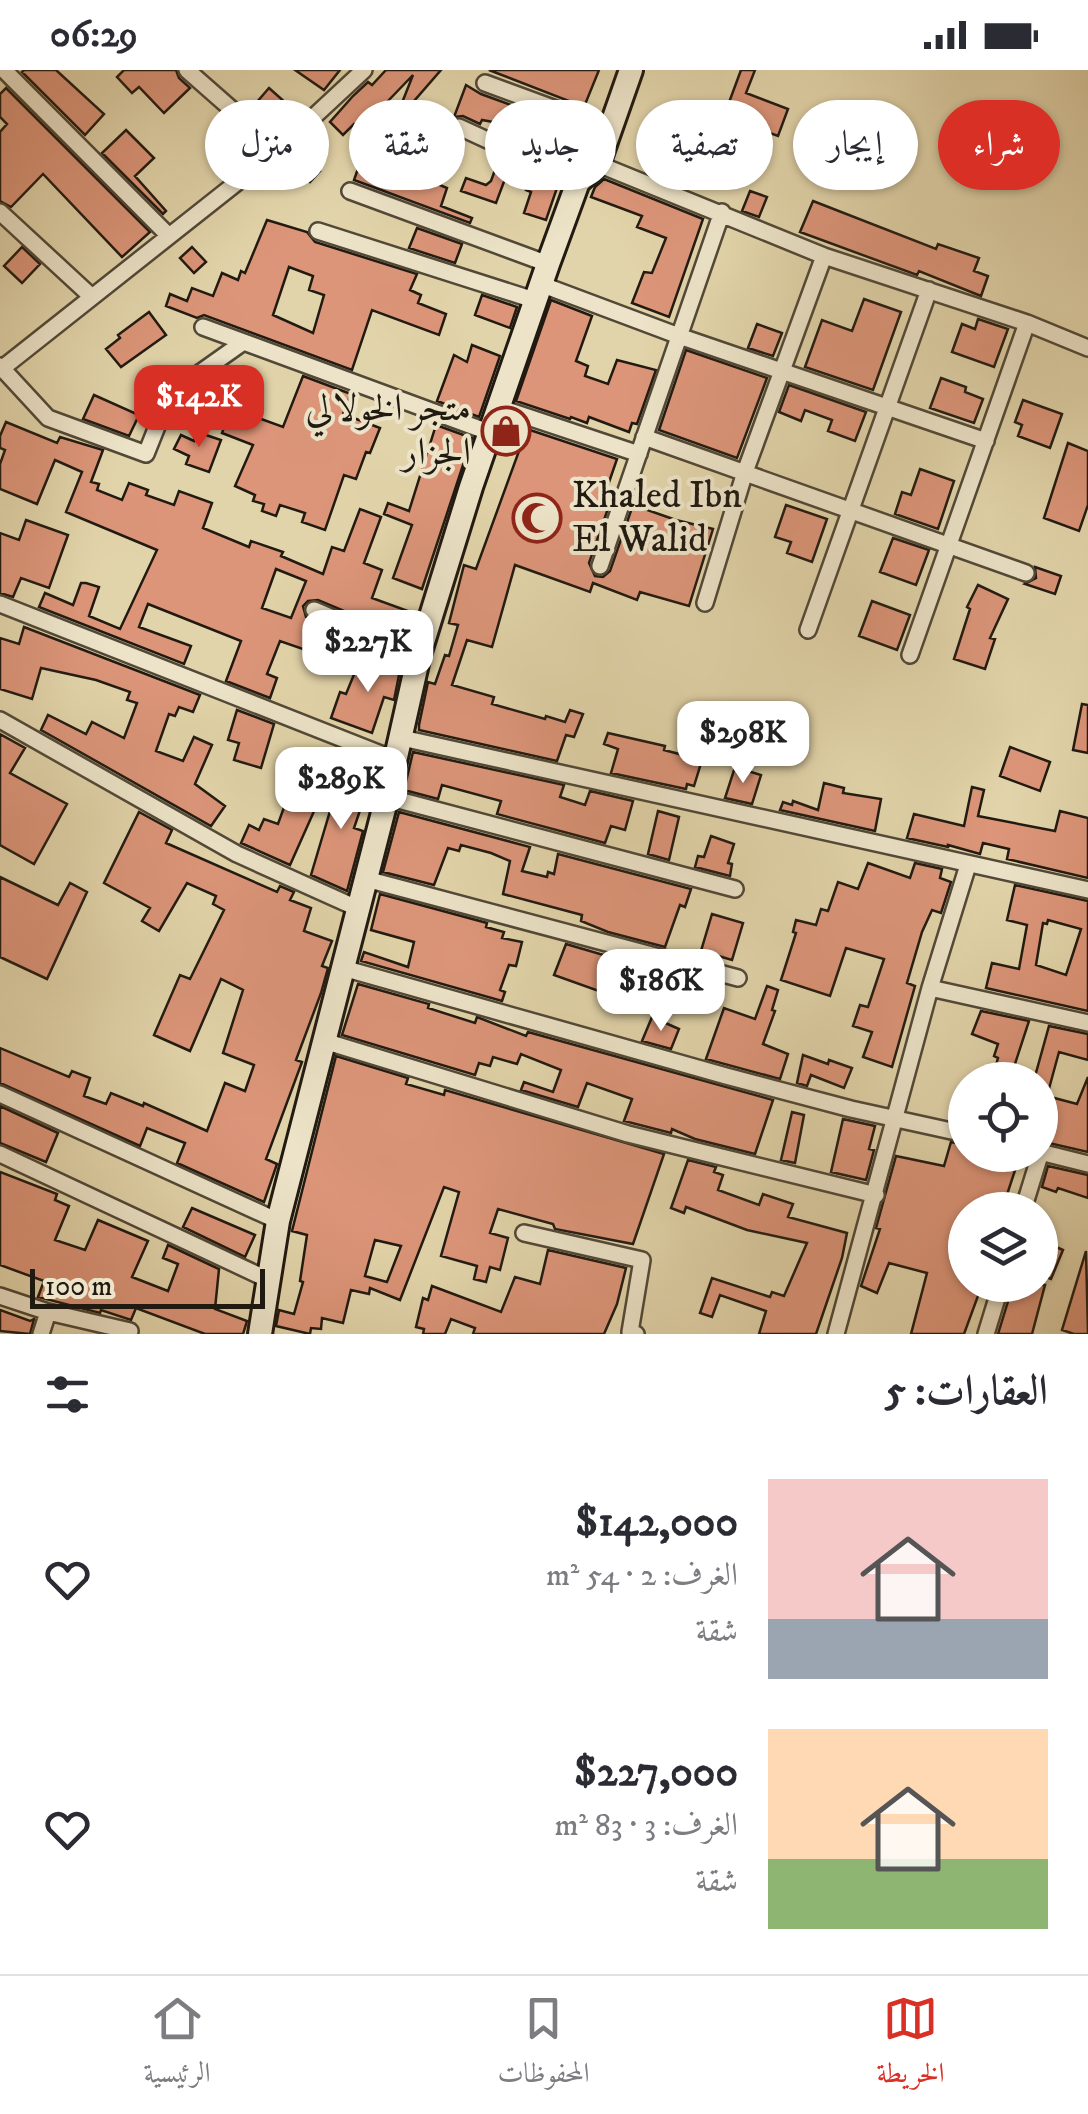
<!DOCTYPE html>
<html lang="ar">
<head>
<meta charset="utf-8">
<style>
	body { margin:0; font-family:"IM FELL DW Pica",Amiri,serif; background:#f7f7f7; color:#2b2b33; direction:rtl; height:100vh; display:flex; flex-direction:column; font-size:38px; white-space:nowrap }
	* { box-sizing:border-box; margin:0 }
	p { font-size:32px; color:#7c7c81 }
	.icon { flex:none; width:55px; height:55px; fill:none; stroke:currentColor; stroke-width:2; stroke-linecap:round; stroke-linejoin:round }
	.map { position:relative; height:1264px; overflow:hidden; direction:ltr }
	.details { display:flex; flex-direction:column; background:#fff; flex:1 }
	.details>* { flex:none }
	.top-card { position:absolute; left:30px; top:30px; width:1030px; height:90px; direction:rtl; display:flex; gap:20px }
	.tools { position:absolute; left:948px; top:992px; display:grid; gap:20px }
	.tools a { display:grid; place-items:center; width:110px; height:110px; border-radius:50%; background:#fff; box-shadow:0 2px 8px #0004; font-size:50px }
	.scale { position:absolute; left:30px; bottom:25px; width:235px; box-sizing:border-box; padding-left:10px; border:5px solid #211a11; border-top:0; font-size:28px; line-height:35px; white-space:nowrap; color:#211a11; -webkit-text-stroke:8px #ece3c8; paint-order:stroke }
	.price { position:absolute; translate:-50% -85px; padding:0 22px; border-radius:20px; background:#fff; color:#222; font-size:32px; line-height:65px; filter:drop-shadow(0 2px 5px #0008) }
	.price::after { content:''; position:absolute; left:50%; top:60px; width:30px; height:22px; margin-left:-15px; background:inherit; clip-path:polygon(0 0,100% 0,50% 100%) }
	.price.on { background:#d93025; color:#fff }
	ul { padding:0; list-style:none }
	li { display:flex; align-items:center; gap:30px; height:250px; padding:0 40px }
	li span { display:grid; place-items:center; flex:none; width:280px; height:200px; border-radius:0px; color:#555 }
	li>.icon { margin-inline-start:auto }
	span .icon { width:120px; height:120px; fill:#fffc; stroke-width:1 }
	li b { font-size:42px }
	h2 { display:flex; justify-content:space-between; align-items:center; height:120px; padding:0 40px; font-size:42px }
	.pill { padding:0 35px; border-radius:45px; background:#fff; box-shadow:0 2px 8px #0004; font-size:35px; line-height:90px }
	.pill.on { background:#d93025; color:#fff }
	.status { display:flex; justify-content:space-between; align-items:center; height:70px; padding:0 50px; background:#fff; direction:ltr }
	.status svg { height:28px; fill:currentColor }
	.tab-bar { display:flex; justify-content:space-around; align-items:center; height:140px; border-top:2px solid #e1e1e2; background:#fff; font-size:28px; color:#7c7c81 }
	.tab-bar a { display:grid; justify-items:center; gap:5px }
	.tab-bar .on { color:#d93025 }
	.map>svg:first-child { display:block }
</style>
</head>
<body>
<div class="status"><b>06:29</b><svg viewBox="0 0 49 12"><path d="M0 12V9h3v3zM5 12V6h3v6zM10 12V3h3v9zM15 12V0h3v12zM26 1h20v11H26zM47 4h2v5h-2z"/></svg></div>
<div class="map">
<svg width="1088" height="1264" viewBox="0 0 1088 1264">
	<rect width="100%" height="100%" fill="#e2d4aa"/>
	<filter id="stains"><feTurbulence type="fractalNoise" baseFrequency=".002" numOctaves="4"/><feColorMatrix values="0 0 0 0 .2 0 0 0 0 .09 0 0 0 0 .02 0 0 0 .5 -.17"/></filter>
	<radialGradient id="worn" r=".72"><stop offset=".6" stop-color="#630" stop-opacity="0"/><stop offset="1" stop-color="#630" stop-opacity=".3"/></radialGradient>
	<path fill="#dc9579" stroke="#211a11" stroke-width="2.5" fill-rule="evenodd" d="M24,0H56L104,44L85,65L22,2Z
		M124,0H176L179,8L190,18L164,43L139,17L132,23L117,7Z
		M295,0H340L324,20Z
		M386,0H441L395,53L411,62L407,69L424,76L419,89L431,95L423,108L447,118L441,136L472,148L470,153L354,110L361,90L377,96L413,5L360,60L354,54L343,65L330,52L353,26L368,12L372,15Z
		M489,0H599L584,37Z
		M741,0H755L746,23L788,39L778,66L724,46Z
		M466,15L481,24L577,59L564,93L524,75L528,65L493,52L482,50L480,54L463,46L454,47Z
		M6,18L150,162L122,187L43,104L11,137L0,131V62L7,54L0,47V24Z
		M269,18L296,42L279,60L269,52L266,55L250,40Z
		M677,34L719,51L707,83L665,66Z
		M126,60L154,88L135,106L166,141L163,144L102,83Z
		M296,78L320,101L310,112L285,89Z
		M499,89L511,93L496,133L461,121L466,108L486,115L491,111Z
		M533,103L558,115L546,150L524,143L531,122L526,120Z
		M604,109L703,149L669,247L632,233L644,202L652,203L666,168L637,157L642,146L591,127L595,117Z
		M750,121L767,127L759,147L742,141Z
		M813,131L936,179L938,174L979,188L974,201L988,206L981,226L919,201L917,205L800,162Z
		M267,150L307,162L315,172L417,204L410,220L421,225L418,233L446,244L439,265L372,240L352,300L204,245L197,248L166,236L170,224L187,231L192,218L213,226L222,203L238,210L241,201L245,203ZM289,197L313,206L309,220L324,225L313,263L273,245Z
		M417,158L462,174L455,193L409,178Z
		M22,177L40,194L22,213L4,196Z
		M192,177L206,192L194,203L180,188Z
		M482,225L517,237L510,258L475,245Z
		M864,229L901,242L873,320L805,297L822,250L852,261Z
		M551,230L592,246L576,291L588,296L585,306L608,314L617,290L656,300L637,354L632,353L629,362L589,347L587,353L571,347L570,349L516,331Z
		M149,242L166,265L121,297L106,279L120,268L118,265Z
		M978,249L1008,259L994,297L952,282L962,254L975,259Z
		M757,254L782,263L773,286L748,278Z
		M472,275L500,286L479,347L437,331L454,285L467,292Z
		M686,280L767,308L737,388L659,360Z
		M303,306L351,324L343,344L380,358L370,383L366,382L356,409L344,405L325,460L302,452L305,443L280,435L276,446L262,441L264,434L253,431L255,425L235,416L253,375L222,363L231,338L283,357Z
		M941,308L966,317L965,322L983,329L974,353L930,338Z
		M789,315L866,342L855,371L828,361L832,350L805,340L801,351L779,342Z
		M94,325L139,345L129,366L83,349Z
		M1023,330L1062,344L1050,378L1018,366L1022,355L1015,352Z
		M6,352L57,373L60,367L103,380L91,412L99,414L97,420L122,430L129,413L148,420L146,425L174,435L179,421L212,433L203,458L249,477L251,471L283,482L281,486L323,504L332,477L344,481L360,439L381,447L364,493L382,500L372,528L416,544L408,568L318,530L308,531L303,536L306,547L332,560L323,586L280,571L267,604L277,608L270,628L226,611L241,571L148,534L139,557L191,576L184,594L39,537L45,523L73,535L81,513H86L99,517L89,546L120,559L157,480L66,442L82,402L55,390L37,434L0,419V394L5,380L0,378V366ZM276,499L306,511L291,548L262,538Z
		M436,355L472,368L422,519L393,508L412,455L384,444L388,433L409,441Z
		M527,359L617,389L606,421L612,427L589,493L595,506L603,507L610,501L633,435L676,450L713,459L689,536L640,522L637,530L593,513L590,522L515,495L492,577L467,570L452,615L494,627L492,634L545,649L546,646L565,652L570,640L583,644L574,667L566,665L557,691L419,660V655L428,612L435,614L445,585L449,586L458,555L449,553L464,495L476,499Z
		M197,362L221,370L209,402L186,394L189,386L174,379L181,365L194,371Z
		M1068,373L1088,381V435L1079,461L1044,448Z
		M920,399L954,411L938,459L895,444L902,422L911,425Z
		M786,435L827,449L812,492L787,483L791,472L775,467Z
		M26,450L68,465L49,518L21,508L13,527L0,523V463L19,470Z
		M893,468L929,480L916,515L880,502Z
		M1035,497L1061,506L1055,524L1025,514L1036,508Z
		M978,515L1008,529L990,568L995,569L985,599L954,589L970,539L967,537Z
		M872,531L910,545L897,580L859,566Z
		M24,557L200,625L193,642L179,637L175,646L169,644L156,681L183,691L194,667L212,675L195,714L225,736L211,756L41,660L48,645L86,664L92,652L124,668L137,633L127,630L130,622L96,610L41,598L32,629L0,619V568L19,574Z
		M384,582L402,590L394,630L384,627L372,663L331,648L340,622L346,624L355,602L374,608Z
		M1082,634L1088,635V683L1073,680Z
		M237,640L274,654L261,698L234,690L239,673L228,670Z
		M608,663L665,676L664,680L702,690L694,716L687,714L686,719L611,703L618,679L604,674Z
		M0,664L25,678L10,703L67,734L34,794L0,775Z
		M1010,677L1050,692L1040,721L1000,706Z
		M413,682L564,715L560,727L585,735L590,721L633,731L625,760L611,756L605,773L497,744L501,731L442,715L438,729L404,720Z
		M735,697L761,705L752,734L725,728Z
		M335,702L369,714L354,758L363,761L347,821L311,805L333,731L325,728Z
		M824,713L844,718L843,723L881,729L875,761L780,740L783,732L792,735L793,731L818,740Z
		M972,717L984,720L978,746L1055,761L1060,741L1088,748V808L1007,789L1009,779L983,773L980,784L948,775V777L907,768L914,744L964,756Z
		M287,729L315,739L290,795L241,773L249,755L259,760L264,749L278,754Z
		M658,741L679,747L669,790L648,784Z
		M139,742L172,760L166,773L277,822L280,816L294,822L290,830L311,838L304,861L332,871L322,896L328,898L321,923L296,990L302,992L266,1089L277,1094L264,1132L177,1093L185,1073L147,1058L140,1076L0,1013V978L69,1007L72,1001L90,1008L84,1026L106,1034L111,1023L143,1036L144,1033L207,1061L225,1013L245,1021L254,995L223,983L243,920L221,909L190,981L154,965L180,905L190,909L224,840L213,834L216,826L187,813L159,861L142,851L150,838L104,813Z
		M399,742L530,777L522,801L547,807L548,802L554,804L558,784L691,819L685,837L680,835L665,877L608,862L581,851L582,845L503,824L510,791L491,783L461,775L459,781L448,778L434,815L383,802Z
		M711,766L734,774L728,793L732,794L730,806L695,797L698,786L704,787Z
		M868,793L910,808L915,793L942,799L940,808L951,812L941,843L932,840L922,862L907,913L915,916L892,997L863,987L872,962L853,956L860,935L868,937L884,889L846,878L830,926L781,910L796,863L793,862L796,850L816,855L821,839L828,841L838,812L858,819Z
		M0,807L58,835L70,813L87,822L47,909L0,887Z
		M1015,815L1088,831V941L986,918L992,893L1019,899L1027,855L1007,850ZM1048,850L1081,859L1066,905L1036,895L1043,853L1047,854Z
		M380,824L487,853L486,857L504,862L502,868L522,872L516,896L509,895L500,920L505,922L502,931L361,891L364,882L408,897L414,872L371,860Z
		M712,844L743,853L732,890L701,881Z
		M566,874L600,884L684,905L679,918L658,911L650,932L610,916L607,924L554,905Z
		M358,914L429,934L428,938L475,953L477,947L526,966L528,962L773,1030L755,1084L695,1069L672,1059L671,1063L624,1051L632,1029L587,1013L578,1037L521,1020L524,1012L553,1022L561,1000L521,984L517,994L493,987L490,996L479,993L475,1005L342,965Z
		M767,916L778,920L772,940L775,941L763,974L788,984L780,1009L706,989L724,938L755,949Z
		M981,941L1029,951L1013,1000L996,995L998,988L994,986L998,974L972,964Z
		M652,947L679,959L671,979L642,971Z
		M1049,956L1088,964V990L1059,982L1047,1026L1077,1034L1088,1007V1082L1040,1071V1010H1034Z
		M803,985L828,994L829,990L852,998L844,1018L811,1005L807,1016L797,1013Z
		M336,986L408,1008L406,1014L444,1025L445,1020L664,1084L633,1174L555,1159L553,1154L498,1139L490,1163L508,1168L500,1200L490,1197L486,1212L474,1209L477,1196L441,1186L459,1122L444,1117L400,1230L370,1218L369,1224L351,1220L343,1253L322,1248L321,1259L311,1258L310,1264L276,1256L279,1240L294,1244L303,1212L300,1211L307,1165L292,1161ZM375,1170L401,1176L387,1212L365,1206Z
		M0,1036L58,1063L46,1092L0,1073Z
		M792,1042L804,1045L795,1093L781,1090Z
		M843,1049L875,1056L869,1079L874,1080L866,1110L831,1102Z
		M951,1072L965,1075V1085H1020L1002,1140H965V1215H982L964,1264H911L927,1203L889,1193L877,1223L861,1216L880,1159L876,1158L896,1086L944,1096Z
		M688,1090L716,1097L714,1102L723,1105L718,1120L759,1135L763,1124L793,1134L788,1147L847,1163L842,1188L816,1264H759L766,1241L720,1225L712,1247L700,1243L712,1208L770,1227L772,1222L784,1226L807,1173L747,1160L686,1137L684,1143L671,1138Z
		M1048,1096L1088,1105V1128L1058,1118L1056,1122L1042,1117Z
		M0,1102L57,1124L55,1130L69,1136L55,1170L85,1180L98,1150L148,1171L132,1207L168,1221L178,1194L163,1188L168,1175L219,1199L215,1239L247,1251L243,1264H205L136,1238L131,1250L101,1240L100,1243L38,1227L44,1211L0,1195Z
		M192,1138L255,1165L245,1187L183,1157Z
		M1040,1170L1063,1180L1051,1209L1040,1205Z
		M548,1180L626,1198L617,1234L604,1264H473L475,1258L451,1249L445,1264H423L424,1259L416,1257L423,1228L428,1230L432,1216L501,1242L515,1207L540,1214Z
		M1086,1181L1088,1264H1074L1062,1260Z
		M1018,1215H1045L1032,1264H998L1010,1225L1014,1226Z
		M0,1240L30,1251L34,1249L30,1264L0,1261Z"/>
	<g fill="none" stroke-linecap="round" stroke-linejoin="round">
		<g stroke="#514837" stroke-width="20">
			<path id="street" d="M4,0L169,166
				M187,0L278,80
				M485,13L610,59
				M459,57L578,112
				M598,94L824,186L1027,253L1088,278
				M350,121L548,194
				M0,142L92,227
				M318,161L537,231
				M543,215L679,266L986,371
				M203,257L491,363
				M0,296L48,348L146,384L170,324L242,273
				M0,300L278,80L364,0
				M501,338L639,384
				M644,367L1026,503
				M600,496L722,142
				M705,533L745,402L824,186
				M0,534L396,690
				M314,540L419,585
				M808,560L929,220
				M910,585L1027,253
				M0,650L237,784L359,839
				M402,668L1088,820
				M387,727L735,819
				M366,809L738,908
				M343,898L726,1006L851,1039L965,1064
				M930,918L1088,953
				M324,971L628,1064L876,1125
				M0,1024L278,1151
				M1040,1082L1088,1094
				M0,1084L269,1210
				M1023,1140L1040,1085
				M524,1163L642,1190L630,1262L636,1264
				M0,1226L48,1242L130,1261
				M41,1264L48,1242
				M836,1264L930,918L968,795
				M986,1264L1001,1215"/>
		</g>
		<g stroke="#211a11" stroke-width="28">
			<path id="secondary" d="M260,1264L278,1151L387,727L419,585L471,417L548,194L578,112L598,94L631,0"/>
		</g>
		<use href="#street" stroke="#ece3c8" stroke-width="15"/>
		<use href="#secondary" stroke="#ece3c8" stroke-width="22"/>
	</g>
	<defs>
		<g id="shop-ring" transform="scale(2.5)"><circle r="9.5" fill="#ece3c8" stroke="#8f2418" stroke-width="1.5"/><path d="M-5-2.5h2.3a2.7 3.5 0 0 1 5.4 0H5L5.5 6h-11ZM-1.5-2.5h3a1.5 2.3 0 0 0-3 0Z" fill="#8f2418"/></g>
		<g id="mosque-ring" transform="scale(2.5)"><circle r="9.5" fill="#ece3c8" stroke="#8f2418" stroke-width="1.5"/><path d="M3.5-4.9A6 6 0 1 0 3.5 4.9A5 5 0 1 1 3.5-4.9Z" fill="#8f2418"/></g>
	</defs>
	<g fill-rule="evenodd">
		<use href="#shop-ring" x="506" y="361"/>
		<use href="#mosque-ring" x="537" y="448"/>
	</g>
	<g text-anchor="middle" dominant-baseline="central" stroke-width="8" stroke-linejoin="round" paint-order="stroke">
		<g font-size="38" fill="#211a11" stroke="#ece3c8" text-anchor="end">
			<text x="471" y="339">متجر الخولالي<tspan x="471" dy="44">الجزار</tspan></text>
			<text x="572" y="426" text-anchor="start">Khaled Ibn<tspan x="572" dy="44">El Walid</tspan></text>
		</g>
	</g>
	<rect width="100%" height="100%" filter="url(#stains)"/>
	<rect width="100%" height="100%" fill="url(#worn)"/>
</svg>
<div class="tools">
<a><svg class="icon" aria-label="locate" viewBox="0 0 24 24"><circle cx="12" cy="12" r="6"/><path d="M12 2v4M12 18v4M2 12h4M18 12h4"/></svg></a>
<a><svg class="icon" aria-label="layers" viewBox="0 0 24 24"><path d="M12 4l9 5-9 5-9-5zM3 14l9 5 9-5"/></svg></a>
</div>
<div class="scale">100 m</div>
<b class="price on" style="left:199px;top:380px">$142K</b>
<b class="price" style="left:368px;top:625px">$227K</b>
<b class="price" style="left:743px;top:716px">$298K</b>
<b class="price" style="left:341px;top:762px">$289K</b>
<b class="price" style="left:661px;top:964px">$186K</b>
<div class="top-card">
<a class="pill on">شراء</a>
<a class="pill">إيجار</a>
<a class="pill">تصفية</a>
<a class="pill">جديد</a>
<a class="pill">شقة</a>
<a class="pill">منزل</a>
</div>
</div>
<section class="details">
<h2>العقارات: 5<svg class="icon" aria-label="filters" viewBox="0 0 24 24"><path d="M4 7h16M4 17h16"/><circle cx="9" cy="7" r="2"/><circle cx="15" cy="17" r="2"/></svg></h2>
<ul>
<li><span style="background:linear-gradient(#f6c9c9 70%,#9aa5b1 0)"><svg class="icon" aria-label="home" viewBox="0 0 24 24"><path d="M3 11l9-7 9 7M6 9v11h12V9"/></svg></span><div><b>$142,000</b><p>الغرف: 2 · 54 m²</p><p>شقة</p></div><svg class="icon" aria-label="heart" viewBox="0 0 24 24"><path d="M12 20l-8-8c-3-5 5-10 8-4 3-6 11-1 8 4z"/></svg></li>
<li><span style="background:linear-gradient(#ffd9b3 65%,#8fb573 0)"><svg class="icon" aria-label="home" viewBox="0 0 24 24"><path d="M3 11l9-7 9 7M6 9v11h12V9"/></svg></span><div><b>$227,000</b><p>الغرف: 3 · 83 m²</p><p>شقة</p></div><svg class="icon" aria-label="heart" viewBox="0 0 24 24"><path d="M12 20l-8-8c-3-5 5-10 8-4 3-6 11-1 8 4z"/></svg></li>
</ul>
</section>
<nav class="tab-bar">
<a class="on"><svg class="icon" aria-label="map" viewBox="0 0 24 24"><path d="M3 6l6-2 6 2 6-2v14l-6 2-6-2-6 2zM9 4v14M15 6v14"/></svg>الخريطة</a>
<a><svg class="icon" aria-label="saved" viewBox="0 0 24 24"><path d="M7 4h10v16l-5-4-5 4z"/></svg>المحفوظات</a>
<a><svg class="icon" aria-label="home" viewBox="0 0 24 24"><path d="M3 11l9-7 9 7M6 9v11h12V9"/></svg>الرئيسية</a>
</nav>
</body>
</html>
